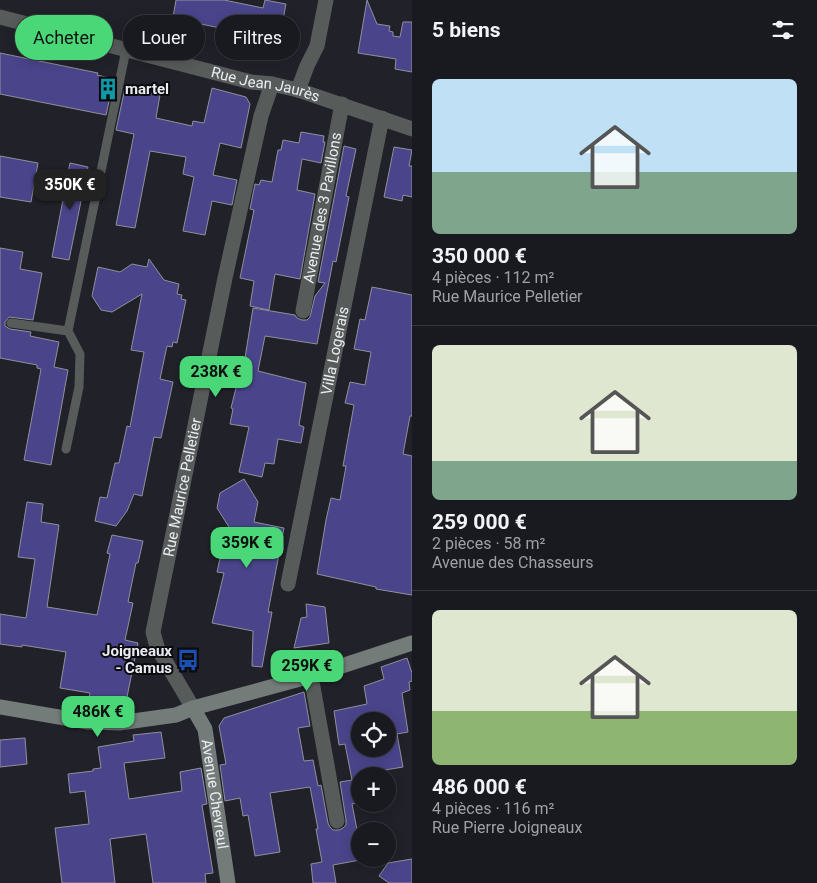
<!DOCTYPE html>
<html lang="fr">
<head>
<meta charset="utf-8">
<style>
	body { margin:0; font-family:Roboto,sans-serif; background:#26262d; color:#f1f3f6; height:100vh; display:flex; flex-direction:column; font-size:19px; white-space:nowrap }
	* { box-sizing:border-box; margin:0 }
	p { font-size:16px; color:#9fa0a5 }
	.icon { flex:none; width:28px; height:28px; fill:none; stroke:currentColor; stroke-width:2; stroke-linecap:round; stroke-linejoin:round }
	.map { position:relative; flex:1; overflow:hidden }
	.panel { display:flex; flex-direction:column; background:#191920; width:405px }
	.panel>* { flex:none }
	.top-card { position:absolute; left:15px; top:15px; width:321px; height:45px; display:flex; gap:10px }
	.controls { position:absolute; left:351px; top:712px; display:grid; gap:10px }
	.controls a { display:grid; place-items:center; width:45px; height:45px; border-radius:50%; background:#191920; box-shadow:0 2px 12px #0003,0 0 0 1px #37383e; font-size:25px }
	.price { position:absolute; translate:-50% -42px; padding:0 11px; border-radius:10px; background:#4ad778; color:#111; font-size:16px; line-height:32px; filter:drop-shadow(0 1px 2px #0008) }
	.price::after { content:''; position:absolute; left:50%; top:30px; width:15px; height:11px; margin-left:-8px; background:inherit; clip-path:polygon(0 0,100% 0,50% 100%) }
	.price.active { background:#222; color:#fff }
	ul { padding:0; list-style:none }
	li { display:grid; align-content:center; gap:10px; height:265px; padding:0 20px }
	li+li { border-top:1px solid #37383e }
	li span { display:grid; place-items:center; height:155px; border-radius:8px; color:#555 }
	li>.icon { margin-inline-start:auto }
	span .icon { width:90px; height:90px; fill:#fffc; stroke-width:1 }
	li b { font-size:21px }
	h2 { display:flex; justify-content:space-between; align-items:center; height:60px; padding:0 20px; font-size:21px }
	.pill { padding:0 18px; border-radius:22px; background:#191920; box-shadow:0 2px 12px #0003,0 0 0 1px #37383e; font-size:18px; line-height:45px }
	.pill.active { background:#4ad778; color:#111 }
	main { display:flex; flex:1; min-height:0 }
	.map>svg:first-child { display:block }
</style>
</head>
<body>
<main>
<div class="map">
<svg width="412" height="883" viewBox="0 0 412 883">
	<rect width="100%" height="100%" fill="#21212a"/>
	<path fill="#4a458b" stroke="#90909b" fill-rule="evenodd" d="M176,0H224L263,8L265,0L286,4L281,30L247,24L245,33L186,21V19L173,17Z
		M367,0L377,24L390,26L389,31L393,32V36L400,37L403,22H412V72L395,69L396,59L358,53Z
		M0,53L98,73L97,75L114,79L106,115L0,94Z
		M125,88L160,95L156,118L192,126L193,121L204,123L212,88L246,97L250,104L241,148L220,143L213,175L237,180L232,205L212,201L205,235L183,231L194,177L183,174L186,157L150,151L135,228L116,225L134,134L116,130Z
		M301,132L324,136L323,142H325L321,163L302,159L297,190L315,194L300,279L275,274L269,310L250,306L254,281L240,278L254,210L250,209L255,184L259,185L261,180L272,182L278,150H281L283,140L299,143Z
		M344,146L356,149L346,196L349,197L336,262L333,261L317,344L265,336L258,371L306,383L299,425L304,427L301,443L278,439L274,464L265,463L262,477L239,472L249,427L230,424L233,409L231,408L237,384L234,383L240,358H245L253,308L295,315L297,318L302,320H307L310,317L315,296L325,283L318,282Z
		M394,147L412,150L409,166H412V197L403,195L402,201L384,197Z
		M0,156L38,163L31,202L0,197Z
		M70,163L88,167L69,260L52,257Z
		M0,248L23,252L20,269L42,273L33,320L9,317L5,322V326L10,329L31,332L30,336L59,342L54,367L68,370L51,465L24,460L41,369L37,368V365L0,358Z
		M149,259L164,280L179,284L177,294L182,295L181,299L186,300L177,343L173,342L172,347L167,346L160,379L173,382L161,438L154,437L142,496L134,494L127,511L116,526L95,521L100,497L107,498L115,463H119L127,426L130,427L144,352L131,350L142,294L112,312L101,310L92,296L98,267L120,272L132,264L147,267Z
		M372,287L412,295V416H410L403,454L412,456V595L376,589V587L317,574L326,520L331,498L340,500L346,466H343L354,405L345,403L350,382L365,385L371,352L354,349L360,319L365,320Z
		M244,479L258,502L254,522L284,528L268,612H272L262,667L252,666L253,631L212,623L224,573L217,572L222,549L246,554L217,508L220,493Z
		M27,502L43,504L41,522L59,525L47,607L97,615L110,554L107,553L112,535L143,541L138,563H136L128,602L133,603L125,640L138,643L127,697L119,704H97L88,702L90,693L60,688L66,652L22,645V647L0,644V614L26,618L35,559L18,557Z
		M306,604L325,607L329,643L294,648L301,618L307,617Z
		M407,658L412,673V681L409,682L410,690L402,693L408,732L397,734L403,767L379,771L380,776H360V802L352,804L360,845V860L333,865L336,883H313L311,864L322,862L316,829H318L310,787L270,793L280,852L255,856L248,815L243,816L240,798L225,801L220,765L226,764L219,726L224,718L304,692L310,726L298,728L304,761L313,760L318,786L321,785L328,823L330,827L333,830H339L343,828L346,825V820L340,782L352,780L345,744L339,745L334,711L367,704L364,686L384,679L381,667ZM360,721H388V749H360Z
		M161,732L165,758L124,763L129,799L182,791L180,772L201,768L207,804L202,805L213,873L205,874L206,883H153L146,834L110,839L115,883H62L55,828L89,824L85,791L70,793L68,774L93,771V769L101,768L98,747L134,741L133,735Z
		M25,738L27,764L0,767V740Z
		M412,859V883H389L379,876L388,863Z"/>
	<g fill="none" stroke-linecap="round" stroke-linejoin="round">
		<path stroke="#575c5a" stroke-width="9" d="M11,323L68,331L80,354L79,387L66,449
			M68,331L126,50"/>
		<g stroke="#575c5a" stroke-width="15">
			<path id="s1" d="M0,17L251,82L272,84L298,90L412,129"/>
			<path d="M298,90L307,66L317,46L326,0"/>
			<path id="s2" d="M303,311L342,104"/>
			<path id="s3" d="M288,584L382,118"/>
			<path d="M311,676L337,821"/>
			<path id="s4" d="M193,708L157,647L153,632L225,278L261,116L272,84"/>
		</g>
		<g stroke="#747c79" stroke-width="15">
			<path d="M0,707L88,722L119,723L176,715L193,708L311,676L412,643"/>
			<path id="s5" d="M193,708L205,729L228,883"/>
		</g>
	</g>
	<defs>
		<g id="building-bare" transform="scale(1.725)"><path d="M-4-6H4V6H1V3H-1V6H-4ZM-2.5-4.3h1.7v1.8h-1.7ZM.8-4.3h1.7v1.8H.8ZM-2.5-1h1.7V.8h-1.7ZM.8-1h1.7V.8H.8Z" fill="#0f9aa8" stroke="#0b0b0f" stroke-width="2.5" paint-order="stroke"/></g>
		<g id="bus-bare" transform="scale(1.725)"><path d="M-5-6H5V4H4V6H2V4H-2V6H-4V4H-5ZM-3.5-4V0h7V-4ZM-3.5 1.2v1.5H-2V1.2ZM2 1.2v1.5H3.5V1.2Z" fill="#1a4fb4" stroke="#0b0b0f" stroke-width="2.5" paint-order="stroke"/></g>
	</defs>
	<g fill-rule="evenodd">
		<use href="#building-bare" x="108" y="89"/>
		<use href="#bus-bare" x="188" y="660"/>
	</g>
	<g text-anchor="middle" dominant-baseline="central" stroke-width="4" stroke-linejoin="round" paint-order="stroke">
		<g font-size="15" fill="#ebecf2" stroke="#0b0b0f">
			<text stroke="none"><textPath href="#s1" startOffset="274">Rue Jean Jaurès</textPath></text>
			<text stroke="none"><textPath href="#s2" startOffset="105">Avenue des 3 Pavillons</textPath></text>
			<text stroke="none"><textPath href="#s3" startOffset="238">Villa Logerais</textPath></text>
			<text stroke="none"><textPath href="#s4" startOffset="234">Rue Maurice Pelletier</textPath></text>
			<text stroke="none"><textPath href="#s5" startOffset="90">Avenue Chevreul</textPath></text>
		</g>
		<g font-size="15" font-weight="bold" fill="#ebecf2" stroke="#0b0b0f" text-anchor="start">
			<text x="125" y="89">martel</text>
			<text x="172" y="651" text-anchor="end">Joigneaux<tspan x="172" dy="17">- Camus</tspan></text>
		</g>
	</g>
</svg>
<div class="controls">
<a><svg class="icon" aria-label="locate" viewBox="0 0 24 24"><circle cx="12" cy="12" r="6"/><path d="M12 2v4M12 18v4M2 12h4M18 12h4"/></svg></a>
<a>+</a>
<a>−</a>
</div>
<b class="price active" style="left:70px;top:211px">350K €</b>
<b class="price" style="left:216px;top:398px">238K €</b>
<b class="price" style="left:247px;top:569px">359K €</b>
<b class="price" style="left:307px;top:692px">259K €</b>
<b class="price" style="left:98px;top:738px">486K €</b>
<div class="top-card">
<a class="pill active">Acheter</a>
<a class="pill">Louer</a>
<a class="pill">Filtres</a>
</div>
</div>
<section class="panel">
<h2>5 biens<svg class="icon" aria-label="filters" viewBox="0 0 24 24"><path d="M4 7h16M4 17h16"/><circle cx="9" cy="7" r="2"/><circle cx="15" cy="17" r="2"/></svg></h2>
<ul>
<li><span style="background:linear-gradient(#bfe0f5 60%,#7fa58c 0)"><svg class="icon" aria-label="home" viewBox="0 0 24 24"><path d="M3 11l9-7 9 7M6 9v11h12V9"/></svg></span><div><b>350 000 €</b><p>4 pièces · 112 m²</p><p>Rue Maurice Pelletier</p></div></li>
<li><span style="background:linear-gradient(#dfe7d0 75%,#7fa58c 0)"><svg class="icon" aria-label="home" viewBox="0 0 24 24"><path d="M3 11l9-7 9 7M6 9v11h12V9"/></svg></span><div><b>259 000 €</b><p>2 pièces · 58 m²</p><p>Avenue des Chasseurs</p></div></li>
<li><span style="background:linear-gradient(#dfe7d0 65%,#8fb573 0)"><svg class="icon" aria-label="home" viewBox="0 0 24 24"><path d="M3 11l9-7 9 7M6 9v11h12V9"/></svg></span><div><b>486 000 €</b><p>4 pièces · 116 m²</p><p>Rue Pierre Joigneaux</p></div></li>
</ul>
</section>
</main>
</body>
</html>
